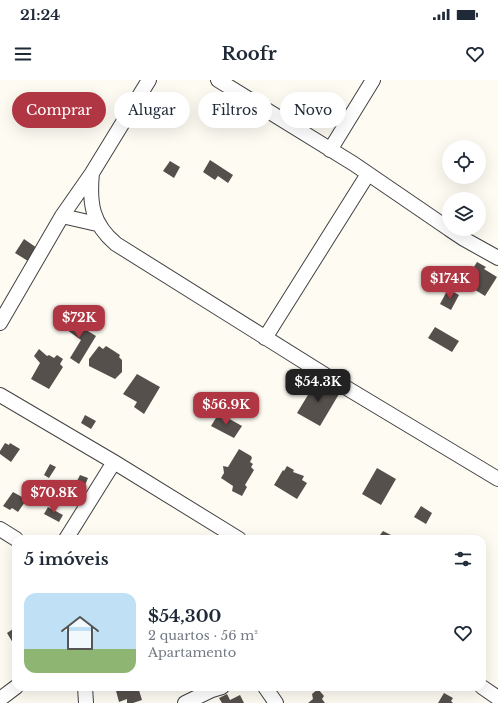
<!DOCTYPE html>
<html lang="pt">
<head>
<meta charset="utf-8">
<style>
	body { margin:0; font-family:"Libre Baskerville",serif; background:#f2f2f3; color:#1f2937; height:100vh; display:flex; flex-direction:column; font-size:15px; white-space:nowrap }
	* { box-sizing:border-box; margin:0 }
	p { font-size:13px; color:#747a83 }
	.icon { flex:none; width:22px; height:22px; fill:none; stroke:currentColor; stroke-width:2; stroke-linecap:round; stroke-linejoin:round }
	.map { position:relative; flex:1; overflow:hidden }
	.details { position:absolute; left:12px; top:455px; width:474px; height:156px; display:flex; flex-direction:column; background:#fff; border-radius:12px; box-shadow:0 4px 16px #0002 }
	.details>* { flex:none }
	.guide { position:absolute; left:12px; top:12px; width:474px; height:36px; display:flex; gap:8px }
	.buttons { position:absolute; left:442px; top:60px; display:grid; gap:8px }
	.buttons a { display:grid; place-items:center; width:44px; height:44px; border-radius:50%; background:#fff; box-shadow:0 4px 16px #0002; font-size:20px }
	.price { position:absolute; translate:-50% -34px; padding:0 9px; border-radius:8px; background:#af3642; color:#fff; font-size:13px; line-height:26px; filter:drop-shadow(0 1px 2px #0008) }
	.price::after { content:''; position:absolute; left:50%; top:24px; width:12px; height:9px; margin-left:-6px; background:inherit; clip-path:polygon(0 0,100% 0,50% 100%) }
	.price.current { background:#222; color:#fff }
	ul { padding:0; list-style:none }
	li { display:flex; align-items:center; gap:12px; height:100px; padding:0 12px }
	li span { display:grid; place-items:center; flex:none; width:112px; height:80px; border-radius:12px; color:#555 }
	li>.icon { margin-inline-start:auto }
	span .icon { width:48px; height:48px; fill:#fffc; stroke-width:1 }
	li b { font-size:17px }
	h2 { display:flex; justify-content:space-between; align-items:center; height:48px; padding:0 12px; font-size:17px }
	.chip { padding:0 14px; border-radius:18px; background:#fff; box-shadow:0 4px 16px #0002; font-size:14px; line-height:36px }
	.chip.current { background:#af3642; color:#fff }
	.status { display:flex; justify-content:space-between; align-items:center; height:28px; padding:0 20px; background:#fff; direction:ltr }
	.status svg { height:11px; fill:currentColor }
	header { display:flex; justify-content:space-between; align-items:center; height:52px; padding:0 12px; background:#fff; font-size:18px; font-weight:800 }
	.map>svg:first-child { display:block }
</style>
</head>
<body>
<div class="status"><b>21:24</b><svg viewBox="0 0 49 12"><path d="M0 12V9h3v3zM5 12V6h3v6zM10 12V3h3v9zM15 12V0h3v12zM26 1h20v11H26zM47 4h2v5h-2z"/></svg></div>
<header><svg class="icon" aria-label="menu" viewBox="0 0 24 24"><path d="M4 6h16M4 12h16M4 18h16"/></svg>Roofr<svg class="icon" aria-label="heart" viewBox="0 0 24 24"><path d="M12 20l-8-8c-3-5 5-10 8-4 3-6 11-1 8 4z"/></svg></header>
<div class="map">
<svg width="498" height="623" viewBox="0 0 498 623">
	<rect width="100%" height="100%" fill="#fdfbf2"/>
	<path fill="#56504c" d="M210,80L233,95L228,103L218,96L215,100L203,92Z
		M170,81L180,87L174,98L163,91Z
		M24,159L37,168L28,181L15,173Z
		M477,182L486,187L484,189L497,197L485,216L464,203Z
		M448,209L459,215L451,230L440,224Z
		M65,237L96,256L79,284L70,278L81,260L60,245Z
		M435,247L459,261L452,272L428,258Z
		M99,266L103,269L106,266L114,271L120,275L119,277L122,280V292L115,299L89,286V279Z
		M39,269L47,276L49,275L54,278L57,275L63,279L60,284L63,287L49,309L31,299L40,283L34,276Z
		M137,294L160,307L144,334L134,327L137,322L123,314Z
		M317,300L339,314L320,346L297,333Z
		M219,333L242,346L234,358L211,346Z
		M85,335L96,341L91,349L81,343Z
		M5,363L9,365L10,363L20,369L11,382L0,374V371Z
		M239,369L251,376L252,378L250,382L253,384L251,387L254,390L245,405L247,407L242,416L232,411L233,406L221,398L224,393L223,386L228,387Z
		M50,384L56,387L49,398L44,395Z
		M287,386L294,390L293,392L304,396L302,400L307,403L297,419L274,405L283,390L284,391Z
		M377,388L396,399L381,425L362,414Z
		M80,395L88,398L83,410H80L76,416L71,413Z
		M13,412L22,417L23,416L27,419L18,432L12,428L10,430L3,426Z
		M421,426L432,433L426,444L414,437Z
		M48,427L63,435L59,442L44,434Z
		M383,451L393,456L391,459H377Z
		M13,549L16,554V568L7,553Z
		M115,607H138L142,620L133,623H127V619L119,622Z
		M318,609L324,616L322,619L325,623H308L313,619L312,614Z
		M444,613L453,618L451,621L453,623H438Z
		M227,614L230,620L240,615L244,623H222L219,618Z"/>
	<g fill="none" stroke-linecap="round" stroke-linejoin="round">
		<g stroke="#424242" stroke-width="16">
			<path id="minor" d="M218,0L354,84L449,149
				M330,70L373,0
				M92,93C89,123 92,144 116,164L330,298L498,399
				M62,136L97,144
				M449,149L464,159L498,178
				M0,243L62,136L92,93L149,0
				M265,258L368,94
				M0,315L114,382L239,459
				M0,449L16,459
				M66,459L114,382
				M85,607L86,623
				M265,607L276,623
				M482,607L498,618
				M0,619L16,607
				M185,623L212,610L222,607"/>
		</g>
		<use href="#minor" stroke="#fff" stroke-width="14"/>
	</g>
</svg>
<div class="buttons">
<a><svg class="icon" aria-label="locate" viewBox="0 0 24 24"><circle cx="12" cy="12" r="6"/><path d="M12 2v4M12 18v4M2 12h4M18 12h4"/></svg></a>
<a><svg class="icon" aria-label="layers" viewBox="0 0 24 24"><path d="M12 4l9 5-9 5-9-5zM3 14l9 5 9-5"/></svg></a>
</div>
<b class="price" style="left:450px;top:220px">$174K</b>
<b class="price" style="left:79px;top:259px">$72K</b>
<b class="price current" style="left:318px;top:323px">$54.3K</b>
<b class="price" style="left:226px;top:346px">$56.9K</b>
<b class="price" style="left:54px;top:434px">$70.8K</b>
<div class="guide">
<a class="chip current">Comprar</a>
<a class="chip">Alugar</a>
<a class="chip">Filtros</a>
<a class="chip">Novo</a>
</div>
<section class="details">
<h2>5 imóveis<svg class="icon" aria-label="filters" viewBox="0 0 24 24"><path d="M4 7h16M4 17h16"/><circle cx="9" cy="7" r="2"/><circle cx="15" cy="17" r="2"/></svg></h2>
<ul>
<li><span style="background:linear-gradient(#bfe0f5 70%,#8fb573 0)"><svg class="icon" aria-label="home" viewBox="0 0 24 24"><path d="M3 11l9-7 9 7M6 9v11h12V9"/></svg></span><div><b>$54,300</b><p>2 quartos · 56 m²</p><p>Apartamento</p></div><svg class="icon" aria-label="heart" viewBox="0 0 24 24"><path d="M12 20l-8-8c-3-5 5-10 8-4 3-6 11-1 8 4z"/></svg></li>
</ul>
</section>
</div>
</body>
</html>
